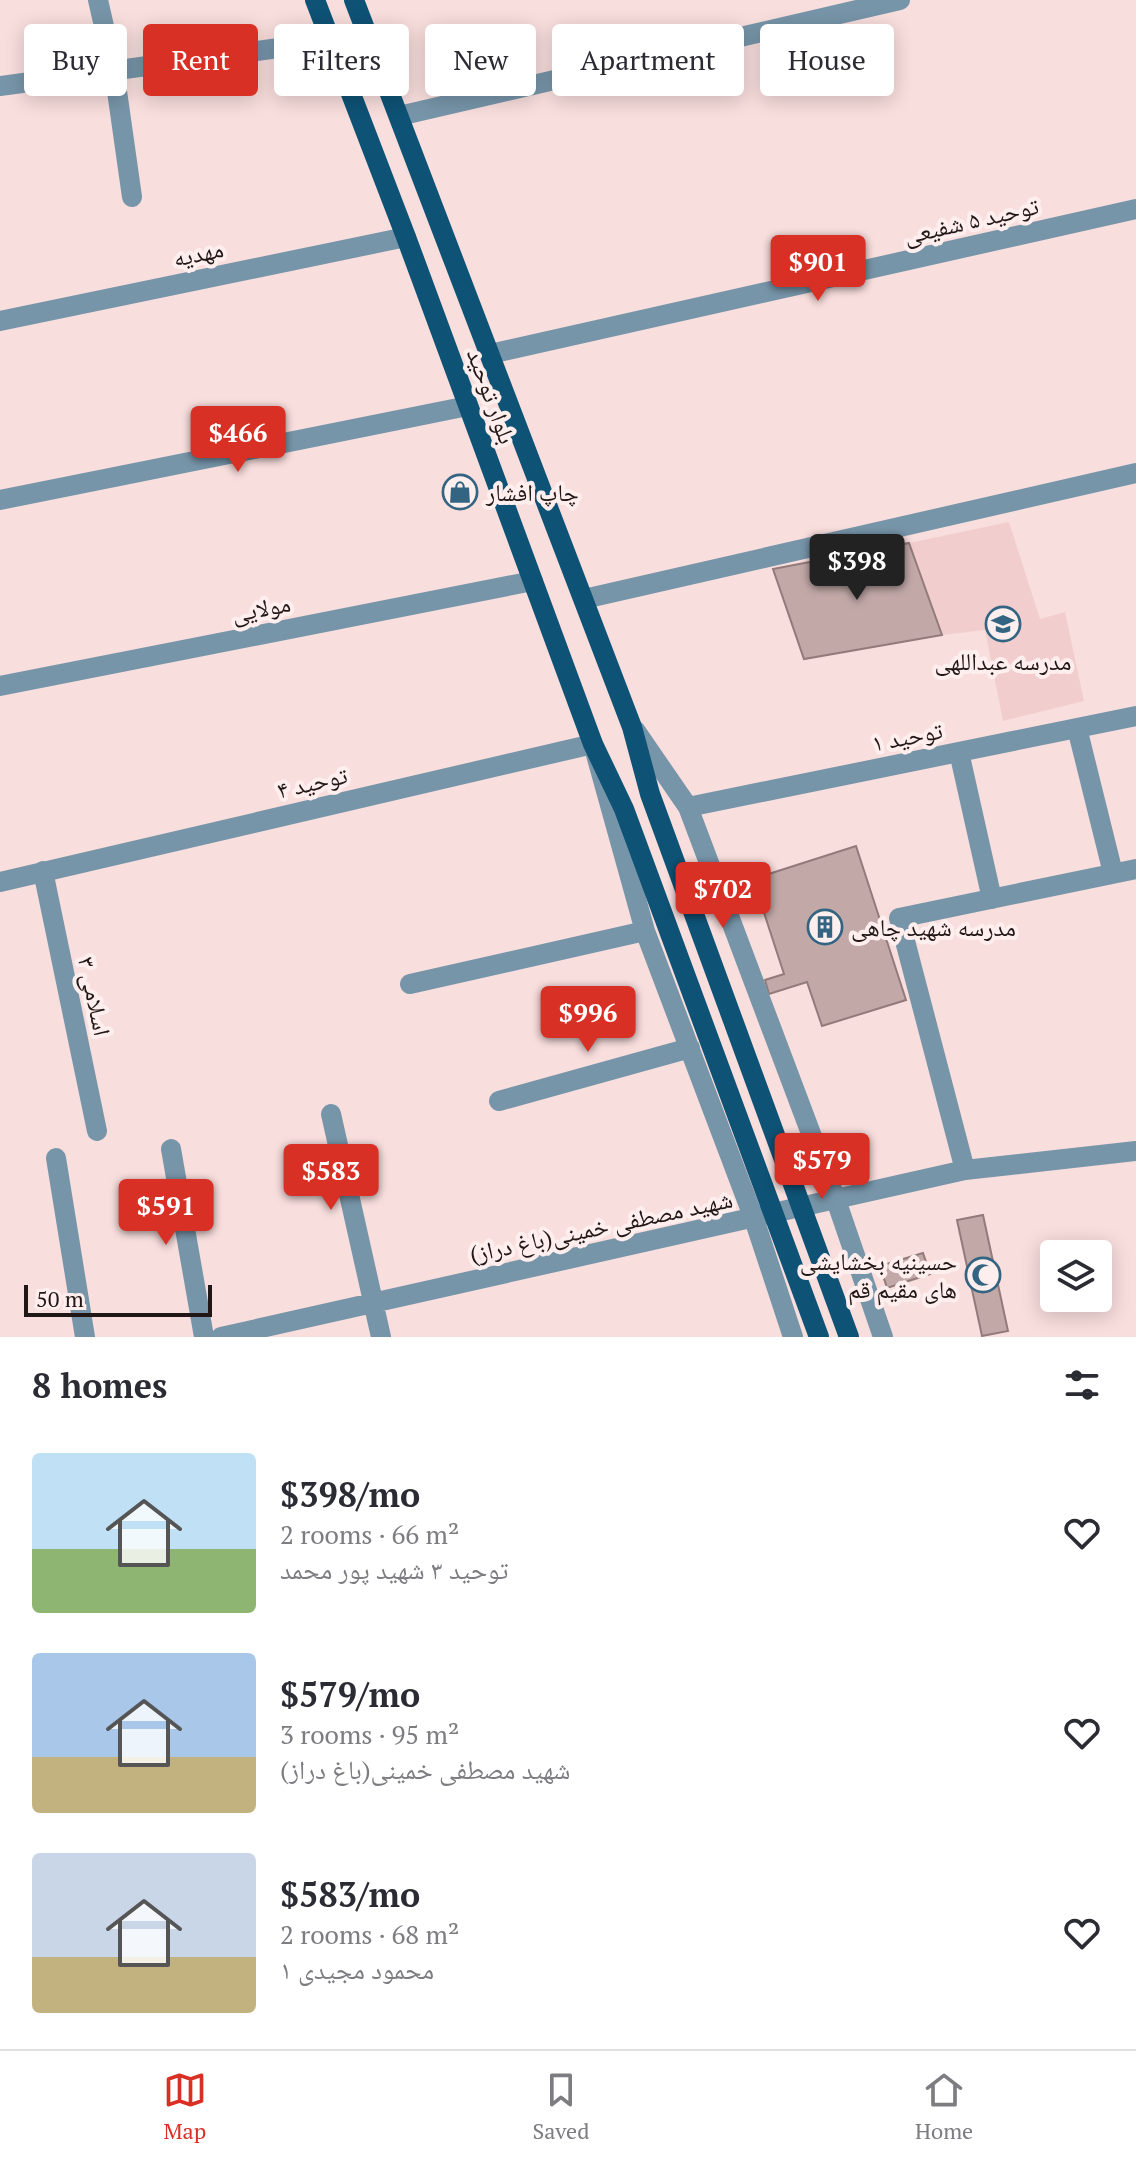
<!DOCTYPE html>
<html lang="en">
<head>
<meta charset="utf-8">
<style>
	body { margin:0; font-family:"PT Serif","Noto Naskh Arabic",serif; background:#f7f7f7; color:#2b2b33; height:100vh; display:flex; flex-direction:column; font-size:30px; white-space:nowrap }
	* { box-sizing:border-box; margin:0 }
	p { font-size:26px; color:#7c7c81 }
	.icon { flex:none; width:44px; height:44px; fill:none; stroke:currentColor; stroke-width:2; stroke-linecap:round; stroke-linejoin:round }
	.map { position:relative; height:1337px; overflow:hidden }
	.sheet { display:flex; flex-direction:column; background:#fff; flex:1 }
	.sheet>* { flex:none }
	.guide { position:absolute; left:24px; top:24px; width:1088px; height:72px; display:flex; gap:16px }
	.tools { position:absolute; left:1040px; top:1240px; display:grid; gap:16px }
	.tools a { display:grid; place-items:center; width:72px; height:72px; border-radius:8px; background:#fff; box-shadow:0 4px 20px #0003; font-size:40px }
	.scale { position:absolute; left:24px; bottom:20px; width:188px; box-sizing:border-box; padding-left:8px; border:4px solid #201716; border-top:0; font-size:22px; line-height:28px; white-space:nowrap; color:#201716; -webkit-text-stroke:6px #feeeed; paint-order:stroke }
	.price { position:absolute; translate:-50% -68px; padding:0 18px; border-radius:8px; background:#d93025; color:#fff; font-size:26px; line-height:52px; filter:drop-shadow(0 2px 4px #0008) }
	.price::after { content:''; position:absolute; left:50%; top:48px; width:24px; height:18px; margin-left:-12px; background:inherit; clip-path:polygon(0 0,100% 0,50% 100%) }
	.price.active { background:#222; color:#fff }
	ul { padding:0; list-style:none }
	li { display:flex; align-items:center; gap:24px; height:200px; padding:0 32px }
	li span { display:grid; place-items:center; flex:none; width:224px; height:160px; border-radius:8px; color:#555 }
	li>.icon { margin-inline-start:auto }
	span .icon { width:96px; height:96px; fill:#fffc; stroke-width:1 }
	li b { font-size:34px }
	h2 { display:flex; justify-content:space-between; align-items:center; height:96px; padding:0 32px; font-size:34px }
	.pill { padding:0 28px; border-radius:8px; background:#fff; box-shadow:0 4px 20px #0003; font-size:28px; line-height:72px }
	.pill.active { background:#d93025; color:#fff }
	.dock { display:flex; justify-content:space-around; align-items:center; height:112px; border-top:2px solid #e1e1e2; background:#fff; font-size:22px; color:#7c7c81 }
	.dock a { display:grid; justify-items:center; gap:4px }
	.dock .active { color:#d93025 }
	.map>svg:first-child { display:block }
</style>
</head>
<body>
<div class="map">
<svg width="1136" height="1337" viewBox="0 0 1136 1337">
	<rect width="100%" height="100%" fill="#f8dedd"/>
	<path fill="#f1cecd" d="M1009,522L1040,619L1065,612L1084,701L1003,721L985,630L942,635L909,543Z"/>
	<path fill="#c2a9a8" stroke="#927b7a" stroke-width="2" d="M909,543L942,635L804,659L773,569Z
		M856,846L906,1000L822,1026L807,982L769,994L765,980L784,974L753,879Z
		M983,1215L1008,1331L982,1336L957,1220Z
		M923,1253L930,1274L887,1288L880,1266Z"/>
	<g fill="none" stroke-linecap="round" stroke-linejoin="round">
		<path stroke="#7795a9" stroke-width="20" d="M98,0L114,70L132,197
			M0,86L330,41
			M399,116L900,0
			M0,321L406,237
			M490,354L1136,209
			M0,500L468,406
			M584,599L1136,473
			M0,686L533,581
			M1077,728L1113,873
			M635,730L688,807L836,1200L883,1337
			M959,752L992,899
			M688,807L1136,716
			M43,871L97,1131
			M0,882L593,744L645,931L754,1219L793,1337
			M410,984L645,931
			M499,1101L690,1048
			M331,1114L381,1337
			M171,1149L204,1337
			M56,1158L85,1337
			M965,1170L899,918L1136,869
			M221,1337L965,1170L1136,1151"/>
		<path stroke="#0e5275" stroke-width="20" d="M315,0L406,237L593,744L624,809L819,1337
			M354,0L632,727L650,794L849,1337"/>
	</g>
	<defs>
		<g id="shop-ring" transform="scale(1.8)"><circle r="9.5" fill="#feeeed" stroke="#336582" stroke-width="1.5"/><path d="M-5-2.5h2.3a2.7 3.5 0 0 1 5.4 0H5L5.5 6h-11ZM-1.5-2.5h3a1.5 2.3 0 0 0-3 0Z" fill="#336582"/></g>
		<g id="school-ring" transform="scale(1.8)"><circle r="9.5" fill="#feeeed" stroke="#336582" stroke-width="1.5"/><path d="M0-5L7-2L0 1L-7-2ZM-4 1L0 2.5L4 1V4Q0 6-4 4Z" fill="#336582"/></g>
		<g id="building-ring" transform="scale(1.8)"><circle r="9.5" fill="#feeeed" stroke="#336582" stroke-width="1.5"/><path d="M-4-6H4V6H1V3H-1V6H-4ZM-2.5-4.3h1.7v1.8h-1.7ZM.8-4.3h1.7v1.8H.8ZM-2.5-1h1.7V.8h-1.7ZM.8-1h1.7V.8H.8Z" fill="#336582"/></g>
		<g id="mosque-ring" transform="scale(1.8)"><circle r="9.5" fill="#feeeed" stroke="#336582" stroke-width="1.5"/><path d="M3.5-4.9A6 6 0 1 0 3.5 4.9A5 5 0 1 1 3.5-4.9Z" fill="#336582"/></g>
	</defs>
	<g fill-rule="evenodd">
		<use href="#shop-ring" x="460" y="492"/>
		<use href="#school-ring" x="1003" y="624"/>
		<use href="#building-ring" x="825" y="927"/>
		<use href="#mosque-ring" x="983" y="1275"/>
	</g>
	<g text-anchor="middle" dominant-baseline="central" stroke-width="8" stroke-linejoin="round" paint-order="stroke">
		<g font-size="24" fill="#201716" stroke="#feeeed">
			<text transform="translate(971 220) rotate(-13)">توحید ۵ شفیعی</text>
			<text transform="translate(198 253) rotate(-12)">مهدیه</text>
			<text transform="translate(492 396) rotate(70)">بلوار توحید</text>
			<text transform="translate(261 608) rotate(-11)">مولایی</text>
			<text transform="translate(907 736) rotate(-11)">توحید ۱</text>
			<text transform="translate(312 782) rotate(-13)">توحید ۴</text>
			<text transform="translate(95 996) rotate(78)">۳ اسلامی</text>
			<text transform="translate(601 1226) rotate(-12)">شهید مصطفی خمینی(باغ دراز)</text>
		</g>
		<g font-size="24" fill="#201716" stroke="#feeeed" text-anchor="start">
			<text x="486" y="492">چاپ افشار</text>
			<text x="1003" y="661" text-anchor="middle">مدرسه عبداللهی</text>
			<text x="851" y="927">مدرسه شهید چاهی</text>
			<text x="957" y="1261" text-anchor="end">حسینیه بخشایشی<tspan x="957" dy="28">های مقیم قم</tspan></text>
		</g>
	</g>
</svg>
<div class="tools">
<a><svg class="icon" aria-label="layers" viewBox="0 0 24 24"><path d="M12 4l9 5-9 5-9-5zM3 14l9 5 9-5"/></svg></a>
</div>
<div class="scale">50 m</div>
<b class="price" style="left:818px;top:303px">$901</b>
<b class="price" style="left:238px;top:474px">$466</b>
<b class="price active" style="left:857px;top:602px">$398</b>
<b class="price" style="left:723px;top:930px">$702</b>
<b class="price" style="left:588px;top:1054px">$996</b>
<b class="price" style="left:822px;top:1201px">$579</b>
<b class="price" style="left:331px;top:1212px">$583</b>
<b class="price" style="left:166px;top:1247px">$591</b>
<div class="guide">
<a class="pill">Buy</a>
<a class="pill active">Rent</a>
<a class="pill">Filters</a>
<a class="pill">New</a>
<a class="pill">Apartment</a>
<a class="pill">House</a>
</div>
</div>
<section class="sheet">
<h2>8 homes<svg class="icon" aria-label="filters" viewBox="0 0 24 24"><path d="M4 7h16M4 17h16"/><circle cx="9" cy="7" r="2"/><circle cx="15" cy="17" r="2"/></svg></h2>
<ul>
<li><span style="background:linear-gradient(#bfe0f5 60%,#8fb573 0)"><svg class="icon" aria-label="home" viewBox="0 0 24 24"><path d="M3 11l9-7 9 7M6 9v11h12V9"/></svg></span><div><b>$398/mo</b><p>2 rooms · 66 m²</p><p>توحید ۳ شهيد پور محمد</p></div><svg class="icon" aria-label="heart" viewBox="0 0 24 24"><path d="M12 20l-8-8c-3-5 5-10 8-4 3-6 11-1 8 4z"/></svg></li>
<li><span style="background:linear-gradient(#a9c7e8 65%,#c2b280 0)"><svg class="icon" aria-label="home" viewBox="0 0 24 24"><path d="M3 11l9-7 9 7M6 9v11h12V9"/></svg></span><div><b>$579/mo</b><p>3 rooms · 95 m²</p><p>شهید مصطفی خمینی(باغ دراز)</p></div><svg class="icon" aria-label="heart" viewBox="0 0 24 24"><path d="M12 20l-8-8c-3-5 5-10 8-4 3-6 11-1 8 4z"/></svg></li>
<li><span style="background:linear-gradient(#c9d6e8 65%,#c2b280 0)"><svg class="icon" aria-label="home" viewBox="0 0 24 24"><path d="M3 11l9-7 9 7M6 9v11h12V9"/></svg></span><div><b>$583/mo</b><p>2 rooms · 68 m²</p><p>۱ محمود مجیدی</p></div><svg class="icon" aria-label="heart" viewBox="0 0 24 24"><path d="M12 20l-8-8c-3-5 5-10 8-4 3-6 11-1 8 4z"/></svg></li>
</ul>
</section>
<nav class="dock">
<a class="active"><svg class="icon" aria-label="map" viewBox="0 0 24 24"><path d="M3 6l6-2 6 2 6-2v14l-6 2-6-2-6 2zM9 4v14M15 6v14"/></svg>Map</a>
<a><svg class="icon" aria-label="saved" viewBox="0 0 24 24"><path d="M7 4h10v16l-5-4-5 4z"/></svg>Saved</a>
<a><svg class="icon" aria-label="home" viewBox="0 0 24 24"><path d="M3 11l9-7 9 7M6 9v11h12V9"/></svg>Home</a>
</nav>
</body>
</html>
